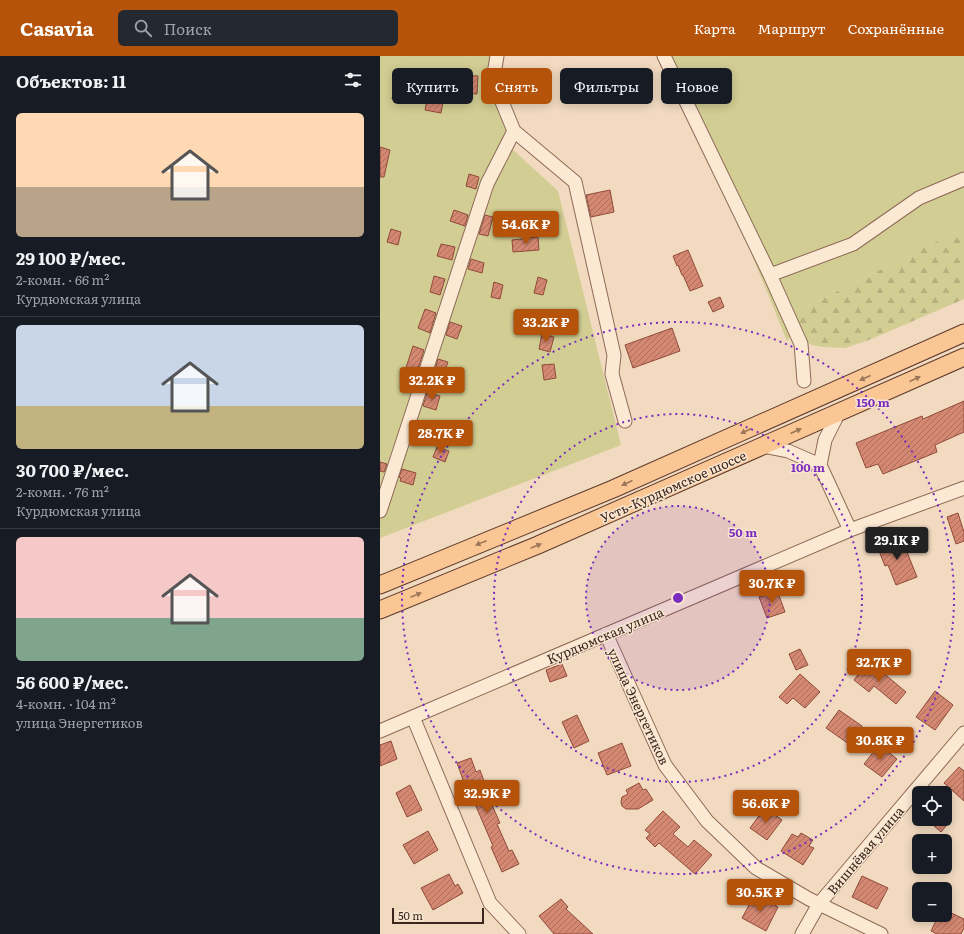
<!DOCTYPE html>
<html lang="ru">
<head>
<meta charset="utf-8">
<style>
	body { margin:0; font-family:Literata,serif; background:#242831; color:#f1f3f6; height:100vh; display:flex; flex-direction:column; font-size:15px; white-space:nowrap }
	* { box-sizing:border-box; margin:0 }
	p { font-size:13px; color:#9ea1a6 }
	.icon { flex:none; width:22px; height:22px; fill:none; stroke:currentColor; stroke-width:2; stroke-linecap:round; stroke-linejoin:round }
	.map { position:relative; flex:1; overflow:hidden }
	.drawer { display:flex; flex-direction:column; background:#171b24; width:380px }
	.drawer>* { flex:none }
	.banner { position:absolute; left:12px; top:12px; width:380px; height:36px; display:flex; gap:8px }
	.tools { position:absolute; left:532px; top:730px; display:grid; gap:8px }
	.tools a { display:grid; place-items:center; width:40px; height:40px; border-radius:6px; background:#171b24; box-shadow:0 2px 10px #0003; font-size:20px }
	.scale { position:absolute; left:12px; bottom:10px; width:92px; box-sizing:border-box; padding-left:4px; border:2px solid #3c251c; border-top:0; font-size:11px; line-height:14px; white-space:nowrap; color:#3c251c; -webkit-text-stroke:3px #f9e6d1; paint-order:stroke }
	.price { position:absolute; translate:-50% -34px; padding:0 9px; border-radius:4px; background:#b45309; color:#fff; font-size:13px; line-height:26px; filter:drop-shadow(0 1px 2px #0008) }
	.price::after { content:''; position:absolute; left:50%; top:24px; width:12px; height:9px; margin-left:-6px; background:inherit; clip-path:polygon(0 0,100% 0,50% 100%) }
	.price.on { background:#222; color:#fff }
	ul { padding:0; list-style:none }
	li { display:grid; align-content:center; gap:8px; height:212px; padding:0 16px }
	li+li { border-top:1px solid #363941 }
	li span { display:grid; place-items:center; height:124px; border-radius:6px; color:#555 }
	li>.icon { margin-inline-start:auto }
	span .icon { width:72px; height:72px; fill:#fffc; stroke-width:1 }
	li b { font-size:17px }
	h2 { display:flex; justify-content:space-between; align-items:center; height:48px; padding:0 16px; font-size:17px }
	.chip { padding:0 14px; border-radius:6px; background:#171b24; box-shadow:0 2px 10px #0003; font-size:14px; line-height:36px }
	.chip.on { background:#b45309; color:#fff }
	header { display:flex; align-items:center; gap:24px; box-sizing:border-box; height:56px; padding:0 20px; background:#b45309; color:#fff }
	header strong { font-size:19px }
	nav { display:flex; gap:22px; margin-inline-start:auto; font-size:14px }
	.search { width:280px; height:36px; background:#242831; display:flex; align-items:center; gap:10px; box-sizing:border-box; padding:0 14px; border-radius:6px; color:#9ea1a6; font-size:15px }
	main { display:flex; flex:1; min-height:0 }
	.map>svg:first-child { display:block }
</style>
</head>
<body>
<header>
<strong>Casavia</strong>
<div class="search"><svg class="icon" aria-label="search" viewBox="0 0 24 24"><circle cx="10" cy="10" r="6"/><path d="M15 15l6 6"/></svg>Поиск</div>
<nav><a>Карта</a><a>Маршрут</a><a>Сохранённые</a></nav>
</header>
<main>
<section class="drawer">
<h2>Объектов: 11<svg class="icon" aria-label="filters" viewBox="0 0 24 24"><path d="M4 7h16M4 17h16"/><circle cx="9" cy="7" r="2"/><circle cx="15" cy="17" r="2"/></svg></h2>
<ul>
<li><span style="background:linear-gradient(#ffd9b3 60%,#b9a48a 0)"><svg class="icon" aria-label="home" viewBox="0 0 24 24"><path d="M3 11l9-7 9 7M6 9v11h12V9"/></svg></span><div><b>29 100 ₽/мес.</b><p>2-комн. · 66 m²</p><p>Курдюмская улица</p></div></li>
<li><span style="background:linear-gradient(#c9d6e8 65%,#c2b280 0)"><svg class="icon" aria-label="home" viewBox="0 0 24 24"><path d="M3 11l9-7 9 7M6 9v11h12V9"/></svg></span><div><b>30 700 ₽/мес.</b><p>2-комн. · 76 m²</p><p>Курдюмская улица</p></div></li>
<li><span style="background:linear-gradient(#f6c9c9 65%,#7fa58c 0)"><svg class="icon" aria-label="home" viewBox="0 0 24 24"><path d="M3 11l9-7 9 7M6 9v11h12V9"/></svg></span><div><b>56 600 ₽/мес.</b><p>4-комн. · 104 m²</p><p>улица Энергетиков</p></div></li>
</ul>
</section>
<div class="map">
<svg width="584" height="878" viewBox="0 0 584 878">
	<defs>
		<pattern id="forest-firs" width="22" height="20" patternUnits="userSpaceOnUse"><rect width="22" height="20" fill="#d2cd93"/><path d="M5 1l3.5 6h-7zM16 11l3.5 6h-7z" fill="#b5b07e"/></pattern>
		<pattern id="building-hatch" width="6" height="6" patternUnits="userSpaceOnUse"><rect width="6" height="6" fill="#d48872"/><path d="M-1 1l2-2M0 6l6-6M5 7l2-2" fill="none" stroke="#ad6f5d"/></pattern>
	</defs>
	<rect width="100%" height="100%" fill="#f2dac0"/>
	<path fill="#d2cd93" d="M0,0H120L131,92L178,135L241,389L0,482Z
		M291,0H584V173L558,185L420,254L417,273L407,285Z"/>
	<path fill="url(#forest-firs)" d="M584,173V243L489,284L465,292L443,291L432,289L424,284L417,264L420,254L558,185Z"/>
	<path fill="url(#building-hatch)" stroke="#8f4b39" d="M79,19L98,20L97,38L78,37Z
		M15,29L28,31L26,45L12,43Z
		M47,43L63,46L61,57L45,54Z
		M0,91L10,94L4,121H0Z
		M89,118L99,121L96,133L86,130Z
		M230,134L234,156L211,161L206,139Z
		M74,154L88,159L85,170L70,165Z
		M105,159L113,161L108,180L99,178Z
		M11,173L21,176L18,189L7,186Z
		M158,181L159,194L133,196L132,184Z
		M61,188L75,191L72,204L57,200Z
		M308,194L323,230L310,235L303,219H302L298,209L297,210L293,200Z
		M91,203L104,207L102,217L88,213Z
		M54,220L65,223L60,239L50,236Z
		M158,221L167,224L163,239L154,237Z
		M114,226L123,229L120,243L111,241Z
		M340,241L344,251L333,256L328,246Z
		M45,253L56,257L50,277L38,272Z
		M158,254L168,256L166,268L156,266Z
		M70,266L82,270L77,283L66,279Z
		M292,272L300,295L253,312L245,289Z
		M162,278L174,281L170,296L159,293Z
		M33,290L44,294L36,319L25,315Z
		M58,303L68,306L64,317L55,314Z
		M174,308L176,322L164,324L162,309Z
		M47,337L60,340L56,354L43,350Z
		M584,345V376L555,389L557,396L503,418L498,408L486,412L476,387L542,360L543,363Z
		M57,391L69,395L65,406L53,401Z
		M0,406L7,408L4,416L0,415Z
		M22,413L36,417L33,429L20,425L21,422L19,421Z
		M578,457L584,476V485L576,488L567,461Z
		M521,481L537,521L516,529L508,509L505,510L497,490Z
		M397,534L405,556L387,562L379,541Z
		M420,593L428,609L416,614L409,598Z
		M489,605L526,636L516,648L499,634L494,630L489,636L474,624Z
		M182,608L187,620L170,626L166,614Z
		M420,618L440,636L425,652L413,642L407,648L399,641Z
		M555,635L573,649L555,674L536,661Z
		M459,654L482,670L469,688L446,672Z
		M197,659L209,685L194,692L182,666Z
		M11,685L17,703L0,710V689Z
		M242,687L251,710L227,719L218,697Z
		M499,689L517,703L502,721L484,708Z
		M91,702L96,716L100,714L105,728L103,729L120,767L117,768L129,795L132,794L139,808L122,816L111,791L113,790L89,734L87,735L77,707Z
		M579,711L584,715V745L564,727Z
		M259,727L263,734L266,733L273,744L258,753H246L242,750L241,746L242,741L248,738L246,734Z
		M30,729L42,754L27,761L16,737Z
		M385,752L402,764L387,784L370,772Z
		M283,755L300,771L293,778L308,791L314,784L332,799L315,818L279,787L275,791L266,782L270,778L265,774Z
		M546,763H572L561,776Z
		M48,775L58,794L34,808L23,789Z
		M421,777L433,784L429,790L434,792L423,809L401,795L412,778L418,781Z
		M69,818L75,830L78,828L83,837L53,854L41,832Z
		M482,820L508,832L497,853L472,841Z
		M375,838L398,851L386,875L362,862Z
		M181,843L188,851L186,853L213,878H174L159,860Z
		M565,854L584,863V872L581,878H557L551,875L559,859H565Z"/>
	<g fill="none" stroke-linecap="round" stroke-linejoin="round">
		<g stroke="#8e6956" stroke-width="15">
			<path id="minor" d="M284,0L390,219L421,288L424,325
				M134,75L195,126L234,299L232,318L245,365
				M390,219L473,188L539,142L584,123
				M459,356L445,384L440,409L470,474
				M383,390L408,395L440,409
				M0,455L107,128L134,75L113,24L117,0
				M226,578L285,709L327,765L376,812L429,843L501,878
				M33,661L110,847L139,878
				M0,675L470,474L584,432
				M422,878L439,848L584,677"/>
		</g>
		<g stroke="#5b382b" stroke-width="19">
			<path id="major" d="M0,529L233,433L584,277
				M0,554L158,489L584,301"/>
		</g>
		<use href="#minor" stroke="#fce9d4" stroke-width="13"/>
		<use href="#major" stroke="#fac694" stroke-width="17"/>
	</g>
	<defs><path id="oneway-solid" d="M-6-.8H1V-3.2L6.5 0L1 3.2V.8H-6Z"/></defs>
	<g fill="#9b7658">
		<use href="#oneway-solid" transform="translate(485 322) rotate(156)"/>
		<use href="#oneway-solid" transform="translate(535 323) rotate(-24)"/>
		<use href="#oneway-solid" transform="translate(366 375) rotate(156)"/>
		<use href="#oneway-solid" transform="translate(416 375) rotate(-24)"/>
		<use href="#oneway-solid" transform="translate(247 427) rotate(156)"/>
		<use href="#oneway-solid" transform="translate(101 487) rotate(158)"/>
		<use href="#oneway-solid" transform="translate(156 490) rotate(-23)"/>
		<use href="#oneway-solid" transform="translate(36 539) rotate(-22)"/>
	</g>
	<circle cx="298" cy="542" r="92" fill="#7b2cbf" fill-opacity=".12"/>
	<g fill="none" stroke="#7b2cbf" stroke-width="2" stroke-dasharray="2 4">
		<circle cx="298" cy="542" r="92"/>
		<circle cx="298" cy="542" r="184"/>
		<circle cx="298" cy="542" r="276"/>
	</g>
	<g text-anchor="middle" dominant-baseline="central" stroke-width="3" stroke-linejoin="round" paint-order="stroke">
		<g font-size="13" fill="#3c251c" stroke="#f9e6d1">
			<text transform="translate(293 430) rotate(-24)">Усть-Курдюмское шоссе</text>
			<text transform="translate(225 579) rotate(-23)">Курдюмская улица</text>
			<text transform="translate(259 650) rotate(65)">улица Энергетиков</text>
			<text transform="translate(485 794) rotate(-50)">Вишнёвая улица</text>
		</g>
	</g>
	<circle cx="298" cy="542" r="6" fill="#7b2cbf" stroke="#f9e6d1" stroke-width="2"/>
	<g font-size="12" text-anchor="middle" font-weight="bold" fill="#7b2cbf" stroke="#f9e6d1" stroke-width="3" stroke-linejoin="round" paint-order="stroke">
		<text x="493" y="351">150 m</text>
		<text x="428" y="416">100 m</text>
		<text x="363" y="481">50 m</text>
	</g>
</svg>
<div class="tools">
<a><svg class="icon" aria-label="locate" viewBox="0 0 24 24"><circle cx="12" cy="12" r="6"/><path d="M12 2v4M12 18v4M2 12h4M18 12h4"/></svg></a>
<a>+</a>
<a>−</a>
</div>
<div class="scale">50 m</div>
<b class="price" style="left:146px;top:189px">54.6K ₽</b>
<b class="price" style="left:166px;top:287px">33.2K ₽</b>
<b class="price" style="left:52px;top:345px">32.2K ₽</b>
<b class="price" style="left:61px;top:398px">28.7K ₽</b>
<b class="price on" style="left:517px;top:505px">29.1K ₽</b>
<b class="price" style="left:392px;top:548px">30.7K ₽</b>
<b class="price" style="left:499px;top:627px">32.7K ₽</b>
<b class="price" style="left:500px;top:705px">30.8K ₽</b>
<b class="price" style="left:107px;top:758px">32.9K ₽</b>
<b class="price" style="left:386px;top:768px">56.6K ₽</b>
<b class="price" style="left:380px;top:857px">30.5K ₽</b>
<div class="banner">
<a class="chip">Купить</a>
<a class="chip on">Снять</a>
<a class="chip">Фильтры</a>
<a class="chip">Новое</a>
</div>
</div>
</main>
</body>
</html>
